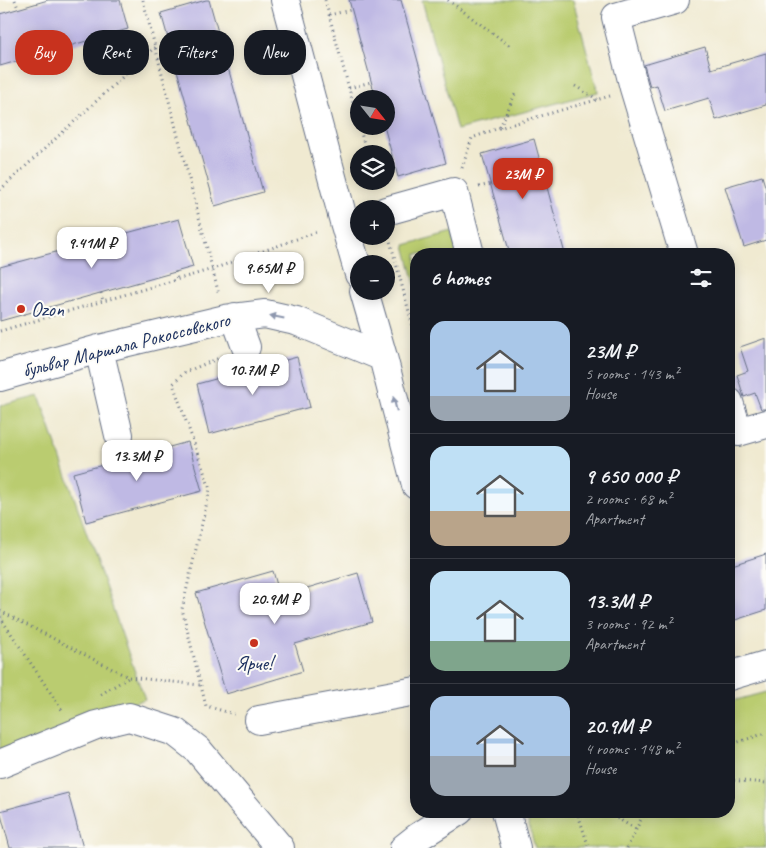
<!DOCTYPE html>
<html lang="en">
<head>
<meta charset="utf-8">
<style>
	body { margin:0; font-family:Caveat,sans-serif; background:#20242c; color:#f1f3f6; height:100vh; display:flex; flex-direction:column; font-size:19px; white-space:nowrap }
	* { box-sizing:border-box; margin:0 }
	p { font-size:16px; color:#9ea1a6 }
	.icon { flex:none; width:28px; height:28px; fill:none; stroke:currentColor; stroke-width:2; stroke-linecap:round; stroke-linejoin:round }
	.map { position:relative; flex:1; overflow:hidden }
	.panel { position:absolute; left:410px; top:248px; width:325px; height:570px; display:flex; flex-direction:column; background:#171b24; border-radius:20px; box-shadow:0 2px 12px #0003 }
	.panel>* { flex:none }
	.banner { position:absolute; left:15px; top:30px; width:320px; height:45px; display:flex; gap:10px }
	.needle { width:32px; rotate:120deg }
	.tools { position:absolute; left:350px; top:90px; display:grid; gap:10px }
	.tools a { display:grid; place-items:center; width:45px; height:45px; border-radius:50%; background:#171b24; box-shadow:0 2px 12px #0003; font-size:25px }
	.price { position:absolute; translate:-50% -42px; padding:0 11px; border-radius:10px; background:#fff; color:#222; font-size:16px; line-height:32px; filter:drop-shadow(0 1px 2px #0008) }
	.price::after { content:''; position:absolute; left:50%; top:30px; width:15px; height:11px; margin-left:-8px; background:inherit; clip-path:polygon(0 0,100% 0,50% 100%) }
	.price.selected { background:#c8321e; color:#fff }
	ul { padding:0; list-style:none }
	li { display:flex; align-items:center; gap:15px; height:125px; padding:0 20px }
	li+li { border-top:1px solid #363941 }
	li span { display:grid; place-items:center; flex:none; width:140px; height:100px; border-radius:15px; color:#555 }
	li>.icon { margin-inline-start:auto }
	span .icon { width:60px; height:60px; fill:#fffc; stroke-width:1 }
	li b { font-size:21px }
	h2 { display:flex; justify-content:space-between; align-items:center; height:60px; padding:0 20px; font-size:21px }
	.chip { padding:0 18px; border-radius:20px; background:#171b24; box-shadow:0 2px 12px #0003; font-size:18px; line-height:45px }
	.chip.selected { background:#c8321e; color:#fff }
	.map>svg:first-child { display:block }
</style>
</head>
<body>
<div class="map">
<svg width="766" height="848" viewBox="0 0 766 848">
	<rect width="100%" height="100%" fill="#fdfcf7"/>
	<filter id="ink" filterUnits="userSpaceOnUse"><feTurbulence type="fractalNoise" baseFrequency=".02" numOctaves="2"/><feDisplacementMap in="SourceGraphic" scale="10" xChannelSelector="R" yChannelSelector="G"/><feConvolveMatrix kernelMatrix="1 2 1 2 8 2 1 2 1" color-interpolation-filters="sRGB"/></filter>
	<filter id="wash" filterUnits="userSpaceOnUse"><feTurbulence type="fractalNoise" baseFrequency=".0096" numOctaves="4" result="noise"/><feDisplacementMap in="SourceGraphic" scale="20" xChannelSelector="R" yChannelSelector="G"/><feGaussianBlur stdDeviation="1.12" result="paint"/><feColorMatrix in="noise" values="0 0 0 0 0 0 0 0 0 0 0 0 0 0 0 0 0 1.4 0 .05"/><feComposite in="paint" operator="in"/></filter>
	<g filter="url(#wash)">
		<rect width="100%" height="100%" fill="#f0ead1"/>
		<path fill="#bacc70" stroke="#6a7e67" d="M422,0H573L598,92L457,130Z
			M452,232L457,254H416V288L405,245Z
			M39,396L137,678L145,699L0,753V406Z
			M766,692V848H535L525,811H729V702Z"/>
		<g id="blocks">
			<path fill="#bfb9e4" d="M48,0H120L128,29L0,66V14Z
				M206,0H209L263,192L215,206L161,13Z
				M349,0H401L446,163L398,177L384,126H386V99H376Z
				M705,47L711,69L766,53V105L716,120L709,98L665,111L657,85L650,87L644,65Z
				M534,139L565,254H510L482,154Z
				M762,176L766,189V240L744,247L725,187Z
				M179,219L193,267L0,321V267Z
				M766,338V409H761L755,393L744,397L737,375L748,371L740,347Z
				M297,357L310,407L209,434L197,384Z
				M188,442L202,491L86,522L73,473Z
				M766,554V610L729,622V566Z
				M273,571L280,596L358,573L372,622L295,644L303,671L226,694L196,593Z
				M68,793L83,848H10L0,811Z"/>
		</g>
	</g>
	<g filter="url(#ink)">
		<use href="#blocks" fill-opacity="0" stroke="#667086" stroke-width="1"/>
		<g fill="none" stroke-linecap="round" stroke-linejoin="round">
			<g stroke="#667086" stroke-width="30">
				<path id="minor" d="M285,0L344,222L359,274
					M675,0L616,17L634,88L684,254
					M386,211L454,192L470,254
					M364,291L383,357
					M235,317L246,347
					M99,349L119,435
					M0,377L99,349L225,319L265,314L296,321L383,357L416,485
					M729,402L738,432L766,424
					M729,676L766,665
					M259,720L416,691
					M0,764L96,725L129,717L175,732L198,750L280,848
					M506,811L516,848
					M404,848L418,837L459,811"/>
			</g>
			<path stroke="#667086" stroke-width="3" stroke-dasharray="1 4" stroke-linecap="butt" d="M15,0L18,8
				M143,0L219,295
				M325,0L359,125
				M448,0L510,46
				M329,15L351,10
				M575,86L597,99
				M349,88L371,82
				M359,126L367,154
				M500,127L516,92
				M386,157L392,156
				M462,168L472,138L499,128L610,96
				M479,187L491,184
				M0,190L155,47
				M389,237L416,338
				M500,254L509,251
				M175,272L177,279
				M101,293L103,301
				M34,311L37,320
				M0,331L213,269L319,231
				M222,357L185,372L173,384L210,489L182,609L206,706L234,714
				M0,611L128,677L200,685
				M0,617L62,710
				M101,694L128,678
				M729,745L766,733
				M729,780L766,783
				M577,811L589,848
				M604,811L636,829
				M627,848L645,811"/>
			<use href="#minor" stroke="#fff" stroke-width="28"/>
		</g>
		<defs><path id="oneway-solid" d="M-6-.8H1V-3.2L6.5 0L1 3.2V.8H-6Z" transform="scale(1.25)"/></defs>
		<g fill="#8d97ae">
			<use href="#oneway-solid" transform="translate(277 317) rotate(-168)"/>
			<use href="#oneway-solid" transform="translate(395 404) rotate(-104)"/>
		</g>
	</g>
	<g fill="#c8321e" stroke="#fdfcf7" stroke-width="2">
		<circle cx="21" cy="309" r="5"/>
		<circle cx="254" cy="643" r="5"/>
	</g>
	<g text-anchor="middle" dominant-baseline="central" stroke-width="4" stroke-linejoin="round" paint-order="stroke">
		<g font-size="20" fill="#1b2f5e" stroke="#fdfcf7" text-anchor="start">
			<text x="31" y="309">Ozon</text>
			<text x="254" y="663" text-anchor="middle">Ярче!</text>
		</g>
		<g font-size="20" fill="#1b2f5e" stroke="#fdfcf7">
			<text transform="translate(126 345) rotate(-14)">бульвар Маршала Рокоссовского</text>
		</g>
	</g>
</svg>
<div class="tools">
<a><svg class="needle" viewBox="-14 -14 28 28"><path d="M0-13l5 13h-10z" fill="#e53935"/><path d="M0 13l5-13h-10z" fill="#9ea1a6"/></svg></a>
<a><svg class="icon" aria-label="layers" viewBox="0 0 24 24"><path d="M12 4l9 5-9 5-9-5zM3 14l9 5 9-5"/></svg></a>
<a>+</a>
<a>−</a>
</div>
<b class="price selected" style="left:523px;top:200px">23M ₽</b>
<b class="price" style="left:92px;top:269px">9.41M ₽</b>
<b class="price" style="left:269px;top:294px">9.65M ₽</b>
<b class="price" style="left:253px;top:396px">10.7M ₽</b>
<b class="price" style="left:137px;top:482px">13.3M ₽</b>
<b class="price" style="left:275px;top:625px">20.9M ₽</b>
<div class="banner">
<a class="chip selected">Buy</a>
<a class="chip">Rent</a>
<a class="chip">Filters</a>
<a class="chip">New</a>
</div>
<section class="panel">
<h2>6 homes<svg class="icon" aria-label="filters" viewBox="0 0 24 24"><path d="M4 7h16M4 17h16"/><circle cx="9" cy="7" r="2"/><circle cx="15" cy="17" r="2"/></svg></h2>
<ul>
<li><span style="background:linear-gradient(#a9c7e8 75%,#9aa5b1 0)"><svg class="icon" aria-label="home" viewBox="0 0 24 24"><path d="M3 11l9-7 9 7M6 9v11h12V9"/></svg></span><div><b>23M ₽</b><p>5 rooms · 143 m²</p><p>House</p></div></li>
<li><span style="background:linear-gradient(#bfe0f5 65%,#b9a48a 0)"><svg class="icon" aria-label="home" viewBox="0 0 24 24"><path d="M3 11l9-7 9 7M6 9v11h12V9"/></svg></span><div><b>9 650 000 ₽</b><p>2 rooms · 68 m²</p><p>Apartment</p></div></li>
<li><span style="background:linear-gradient(#bfe0f5 70%,#7fa58c 0)"><svg class="icon" aria-label="home" viewBox="0 0 24 24"><path d="M3 11l9-7 9 7M6 9v11h12V9"/></svg></span><div><b>13.3M ₽</b><p>3 rooms · 92 m²</p><p>Apartment</p></div></li>
<li><span style="background:linear-gradient(#a9c7e8 60%,#9aa5b1 0)"><svg class="icon" aria-label="home" viewBox="0 0 24 24"><path d="M3 11l9-7 9 7M6 9v11h12V9"/></svg></span><div><b>20.9M ₽</b><p>4 rooms · 148 m²</p><p>House</p></div></li>
</ul>
</section>
</div>
</body>
</html>
